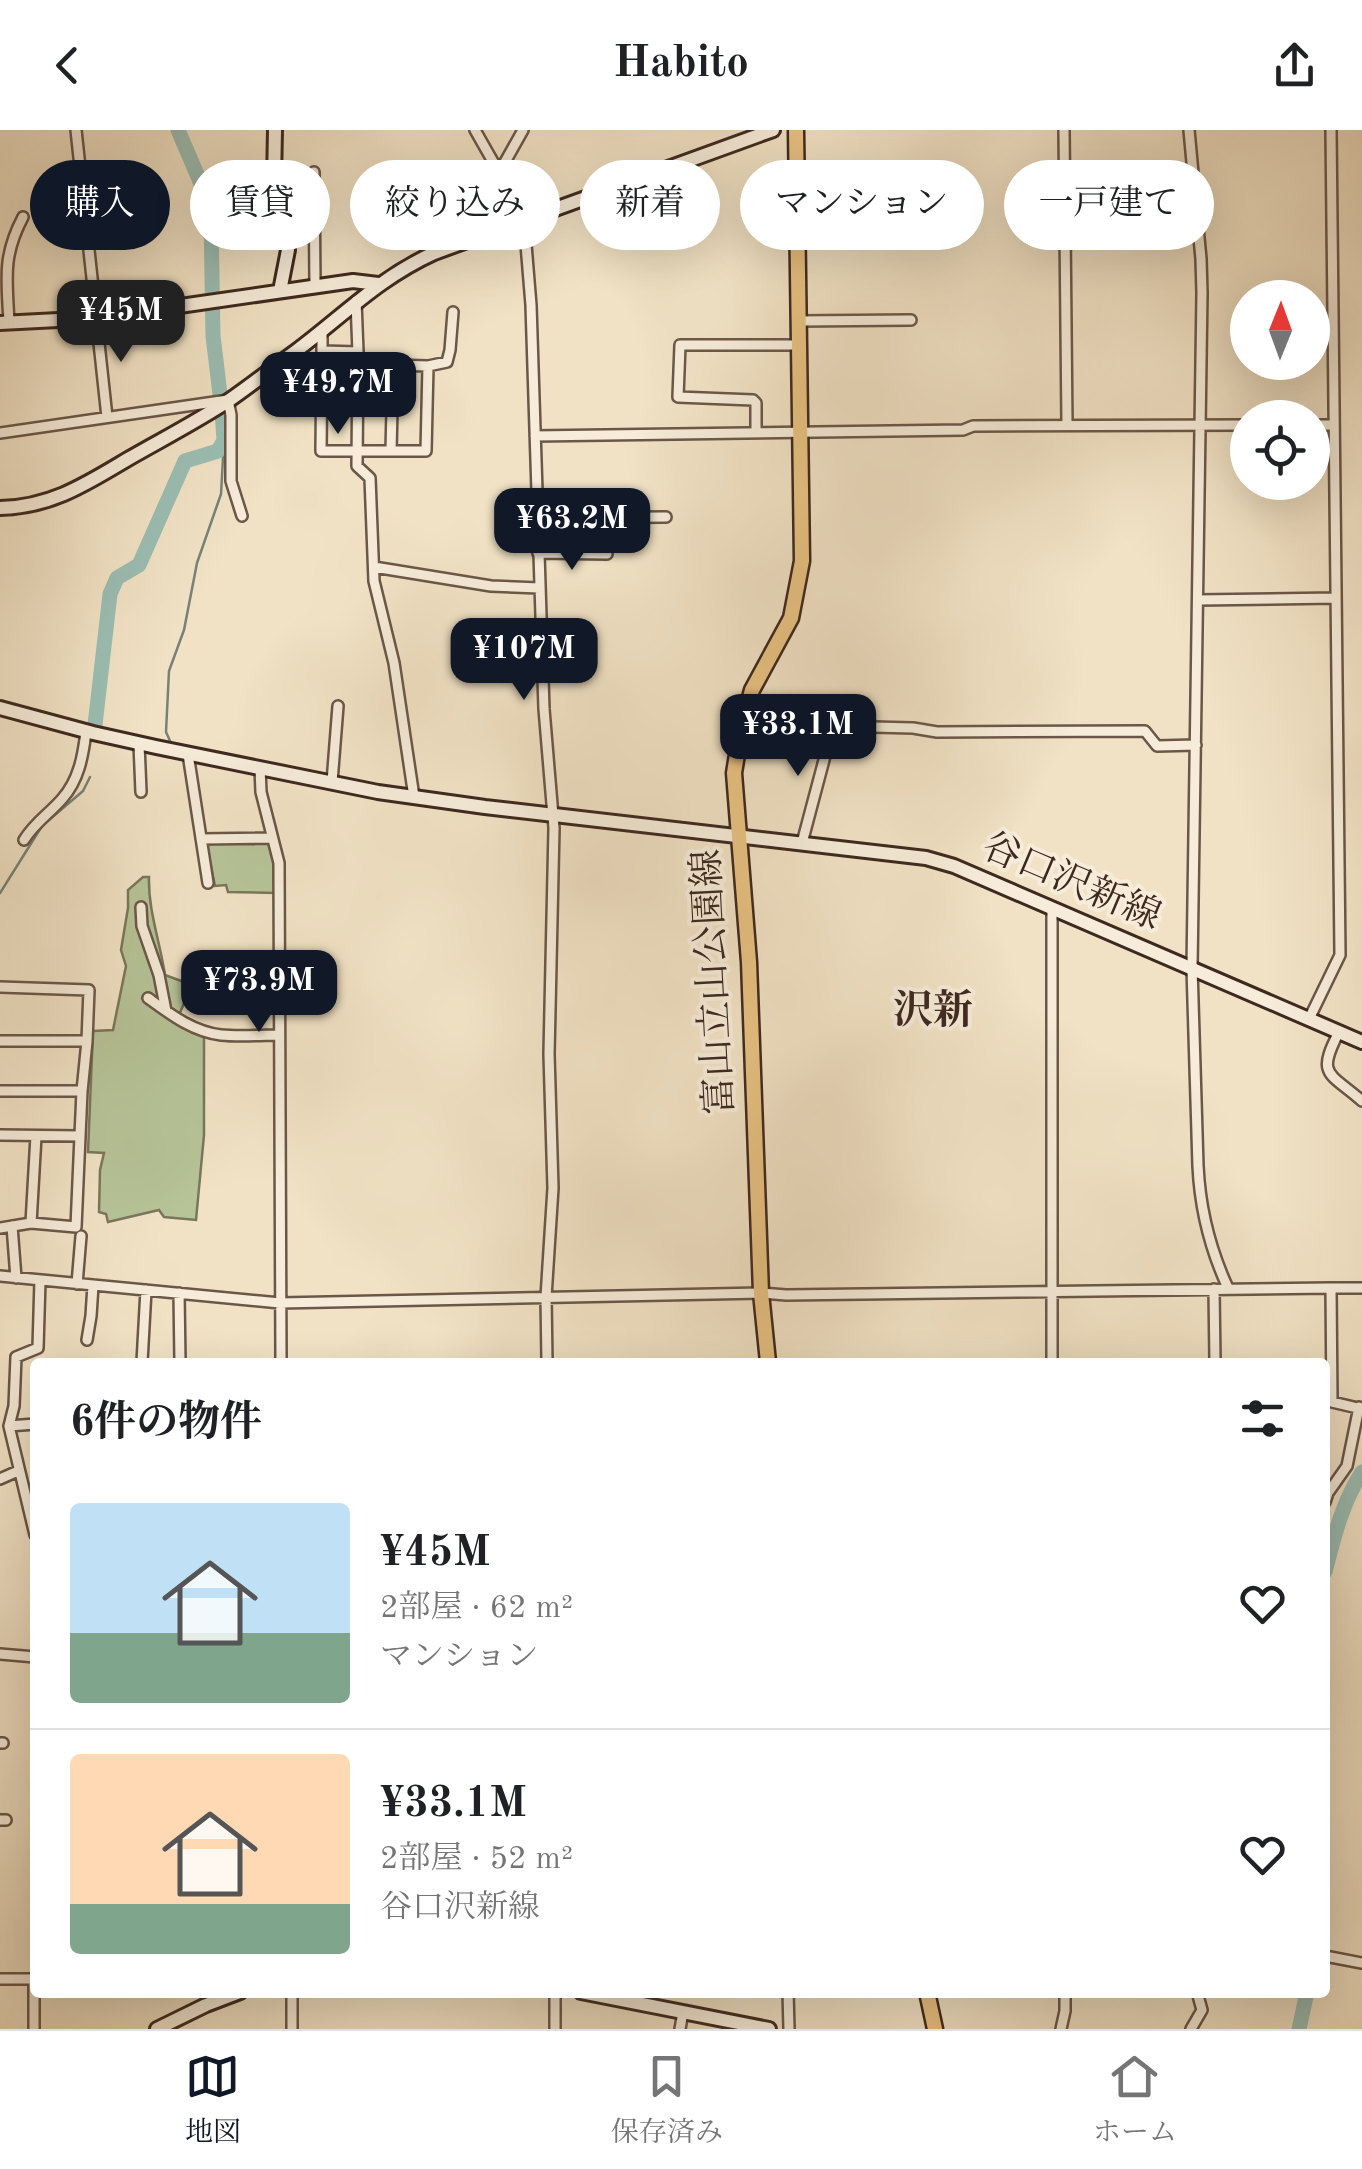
<!DOCTYPE html>
<html lang="ja">
<head>
<meta charset="utf-8">
<style>
	body { margin:0; font-family:"Old Standard TT","Noto Serif JP",serif; background:#f2f2f2; color:#202124; height:100vh; display:flex; flex-direction:column; font-size:38px; white-space:nowrap }
	* { box-sizing:border-box; margin:0 }
	p { font-size:32px; color:#757577 }
	.icon { flex:none; width:55px; height:55px; fill:none; stroke:currentColor; stroke-width:2; stroke-linecap:round; stroke-linejoin:round }
	.map { position:relative; flex:1; overflow:hidden }
	.details { position:absolute; left:30px; top:1228px; width:1300px; height:640px; display:flex; flex-direction:column; background:#fff; border-radius:10px; box-shadow:0 10px 40px #0002 }
	.details>* { flex:none }
	.banner { position:absolute; left:30px; top:30px; width:1302px; height:90px; display:flex; gap:20px }
	.needle { width:65px; rotate:1deg }
	.tools { position:absolute; left:1230px; top:150px; display:grid; gap:20px }
	.tools a { display:grid; place-items:center; width:100px; height:100px; border-radius:50%; background:#fff; box-shadow:0 10px 40px #0002; font-size:50px }
	.price { position:absolute; translate:-50% -85px; padding:0 22px; border-radius:20px; background:#111827; color:#fff; font-size:32px; line-height:65px; filter:drop-shadow(0 2px 5px #0008) }
	.price::after { content:''; position:absolute; left:50%; top:60px; width:30px; height:22px; margin-left:-15px; background:inherit; clip-path:polygon(0 0,100% 0,50% 100%) }
	.price.current { background:#222; color:#fff }
	ul { padding:0; list-style:none }
	li { display:flex; align-items:center; gap:30px; height:250px; padding:0 40px }
	li+li { border-top:2px solid #e0e0e0 }
	li span { display:grid; place-items:center; flex:none; width:280px; height:200px; border-radius:10px; color:#555 }
	li>.icon { margin-inline-start:auto }
	span .icon { width:120px; height:120px; fill:#fffc; stroke-width:1 }
	li b { font-size:42px }
	h2 { display:flex; justify-content:space-between; align-items:center; height:120px; padding:0 40px; font-size:42px }
	.tag { padding:0 35px; border-radius:45px; background:#fff; box-shadow:0 10px 40px #0002; font-size:35px; line-height:90px }
	.tag.current { background:#111827; color:#fff }
	header { display:flex; justify-content:space-between; align-items:center; height:130px; padding:0 40px; background:#fff; font-size:45px; font-weight:800 }
	.menu { display:flex; justify-content:space-around; align-items:center; height:140px; border-top:2px solid #e0e0e0; background:#fff; font-size:28px; color:#757577 }
	.menu a { display:grid; justify-items:center; gap:5px }
	.menu .current { color:#111827 }
	.map>svg:first-child { display:block }
</style>
</head>
<body>
<header><svg class="icon" aria-label="back" viewBox="0 0 24 24"><path d="M15 5l-7 7 7 7"/></svg>Habito<svg class="icon" aria-label="share" viewBox="0 0 24 24"><path d="M12 15V3M7 8l5-5 5 5M5 13v7h14v-7"/></svg></header>
<div class="map">
<svg width="1362" height="1899" viewBox="0 0 1362 1899">
	<rect width="100%" height="100%" fill="#f1e2c5"/>
	<filter id="stains"><feTurbulence type="fractalNoise" baseFrequency=".002" numOctaves="4"/><feColorMatrix values="0 0 0 0 .2 0 0 0 0 .09 0 0 0 0 .02 0 0 0 .5 -.17"/></filter>
	<radialGradient id="worn" r=".72"><stop offset=".6" stop-color="#630" stop-opacity="0"/><stop offset="1" stop-color="#630" stop-opacity=".3"/></radialGradient>
	<path fill="#b6c498" stroke="#7a765c" stroke-width="2.5" d="M269,712L277,732L276,763L228,762L226,755L215,756L206,713Z
		M143,747H149C148,780 160,812 165,845L192,855L179,885L204,897V1005L196,1090L164,1087L159,1080L108,1092L106,1084L99,1082L100,1040L104,1023L88,1022L93,901L113,900L126,836L121,820L128,778V760Z"/>
	<g fill="none" stroke-linecap="round" stroke-linejoin="round">
		<path stroke="#768279" stroke-width="2.5" d="M171,613L166,602L169,541L184,500L197,433L221,364L224,310
			M0,763L42,696L83,661L90,647"/>
		<path stroke="#9bbeb4" stroke-width="15" d="M178,0L208,70L211,87L213,206L220,264
			M95,595L110,464L117,448L139,435L185,331L218,321L224,310L222,281
			M1325,1442C1334,1407 1342,1373 1362,1342
			M1299,1899L1307,1862"/>
		<g stroke="#6b5749" stroke-width="14">
			<path id="street" d="M76,0L107,287
				M475,0L521,81L524,90L531,175L544,579L554,698L549,924L553,1058L546,1167L547,1232
				M1064,0L1067,295
				M1189,0L1201,129L1202,163L1192,838L1198,1036C1200,1079 1210,1119 1228,1158
				M500,41L523,0
				M314,42L315,156
				M356,171L358,222L357,336L370,348L374,451L394,533L414,667
				M798,191L911,190
				M9,193C7,149 2,127 23,87
				M322,200V221L358,222
				M322,221L321,321H426L428,236
				M358,234L428,236L447,232L450,220L453,182
				M1312,295H1333
				M0,303L228,270L231,285V351L242,386
				M756,303V273L753,270L678,267L680,215H799
				M535,306L963,300L973,296L1248,295
				M391,321L393,236
				M537,388L666,387
				M538,423L607,424
				M374,437L491,456L539,458
				M1198,470L1335,468
				M741,600L826,598L833,596L913,598L937,602L1145,601L1157,616L1196,615
				M139,614L141,662
				M188,624L208,753
				M260,638L261,662L279,733L281,1232
				M332,652L338,576
				M201,709L271,708
				M24,710C35,692 49,684 62,669C79,650 83,626 86,602
				M802,713L833,596
				M141,777L142,796L159,845L166,881
				M1052,778V1232
				M0,857L89,860L87,911H0
				M148,868C170,884 193,902 221,905C240,907 260,905 279,905
				M1309,889L1340,825L1331,0
				M1339,902C1316,946 1329,942 1362,971
				M0,961H82L80,1006L0,1005
				M82,961L87,911
				M36,1006L31,1093L76,1097L80,1006
				M12,1096L16,1148
				M0,1098L31,1093
				M0,1146L280,1173L761,1163L786,1165L1331,1158L1332,1272L1362,1279
				M77,1154L81,1106
				M1331,1158H1362
				M1214,1159L1215,1232
				M179,1163L180,1232
				M87,1210L91,1186L93,1155
				M142,1232L146,1160
				M35,1294L9,1296L14,1276L16,1227L38,1218L40,1150
				M9,1296L35,1405
				M0,1349L18,1341
				M1325,1372L1328,1363L1347,1336L1359,1277
				M0,1524L35,1527
				M0,1613H3
				M0,1690H6
				M1325,1826L1362,1833
				M0,1849H35
				M292,1862V1899
				M555,1862V1899
				M788,1862L789,1899
				M34,1899V1849
				M680,1899L683,1882
				M1061,1899L1065,1881V1862
				M1191,1899L1202,1880L1197,1862"/>
		</g>
		<g stroke="#3e2920" stroke-width="18">
			<path id="secondary" d="M275,0L274,51L288,120L280,161
				M0,193L97,188L353,151L378,154
				M0,378C51,377 86,354 128,329C161,310 196,292 228,271C251,255 274,237 296,221C344,185 379,148 434,123L773,0
				M0,578L93,603L156,617L378,662L485,677L926,728L954,736L1362,912
				M581,1862L769,1899
				M157,1899L206,1875L240,1862"/>
		</g>
		<g stroke="#3e2920" stroke-width="19">
			<path id="primary" d="M768,1232L761,1163L749,832L734,643L741,600L752,560L791,488L802,431L796,0
				M927,1862L935,1899"/>
		</g>
		<use href="#street" stroke="#f6ecd9" stroke-width="9"/>
		<use href="#secondary" stroke="#f6ecd9" stroke-width="12"/>
		<use href="#primary" stroke="#e8c182" stroke-width="14"/>
	</g>
	<g text-anchor="middle" dominant-baseline="central" stroke-width="8" stroke-linejoin="round" paint-order="stroke">
		<g font-size="38" fill="#3e2920" stroke="#f6ecd9">
			<text transform="translate(1071 753) rotate(23)">谷口沢新線</text>
			<text transform="translate(715 852) rotate(-93)">富山立山公園線</text>
		</g>
		<g font-size="40" font-weight="bold" fill="#3e2920" stroke="#f6ecd9">
			<text x="933" y="883">沢新</text>
		</g>
	</g>
	<rect width="100%" height="100%" filter="url(#stains)"/>
	<rect width="100%" height="100%" fill="url(#worn)"/>
</svg>
<div class="tools">
<a><svg class="needle" viewBox="-14 -14 28 28"><path d="M0-13l5 13h-10z" fill="#e53935"/><path d="M0 13l5-13h-10z" fill="#757577"/></svg></a>
<a><svg class="icon" aria-label="locate" viewBox="0 0 24 24"><circle cx="12" cy="12" r="6"/><path d="M12 2v4M12 18v4M2 12h4M18 12h4"/></svg></a>
</div>
<b class="price current" style="left:121px;top:235px">¥45M</b>
<b class="price" style="left:338px;top:307px">¥49.7M</b>
<b class="price" style="left:572px;top:443px">¥63.2M</b>
<b class="price" style="left:524px;top:573px">¥107M</b>
<b class="price" style="left:798px;top:649px">¥33.1M</b>
<b class="price" style="left:259px;top:905px">¥73.9M</b>
<div class="banner">
<a class="tag current">購入</a>
<a class="tag">賃貸</a>
<a class="tag">絞り込み</a>
<a class="tag">新着</a>
<a class="tag">マンション</a>
<a class="tag">一戸建て</a>
</div>
<section class="details">
<h2>6件の物件<svg class="icon" aria-label="filters" viewBox="0 0 24 24"><path d="M4 7h16M4 17h16"/><circle cx="9" cy="7" r="2"/><circle cx="15" cy="17" r="2"/></svg></h2>
<ul>
<li><span style="background:linear-gradient(#bfe0f5 65%,#7fa58c 0)"><svg class="icon" aria-label="home" viewBox="0 0 24 24"><path d="M3 11l9-7 9 7M6 9v11h12V9"/></svg></span><div><b>¥45M</b><p>2部屋 · 62 m²</p><p>マンション</p></div><svg class="icon" aria-label="heart" viewBox="0 0 24 24"><path d="M12 20l-8-8c-3-5 5-10 8-4 3-6 11-1 8 4z"/></svg></li>
<li><span style="background:linear-gradient(#ffd9b3 75%,#7fa58c 0)"><svg class="icon" aria-label="home" viewBox="0 0 24 24"><path d="M3 11l9-7 9 7M6 9v11h12V9"/></svg></span><div><b>¥33.1M</b><p>2部屋 · 52 m²</p><p>谷口沢新線</p></div><svg class="icon" aria-label="heart" viewBox="0 0 24 24"><path d="M12 20l-8-8c-3-5 5-10 8-4 3-6 11-1 8 4z"/></svg></li>
</ul>
</section>
</div>
<nav class="menu">
<a class="current"><svg class="icon" aria-label="map" viewBox="0 0 24 24"><path d="M3 6l6-2 6 2 6-2v14l-6 2-6-2-6 2zM9 4v14M15 6v14"/></svg>地図</a>
<a><svg class="icon" aria-label="saved" viewBox="0 0 24 24"><path d="M7 4h10v16l-5-4-5 4z"/></svg>保存済み</a>
<a><svg class="icon" aria-label="home" viewBox="0 0 24 24"><path d="M3 11l9-7 9 7M6 9v11h12V9"/></svg>ホーム</a>
</nav>
</body>
</html>
